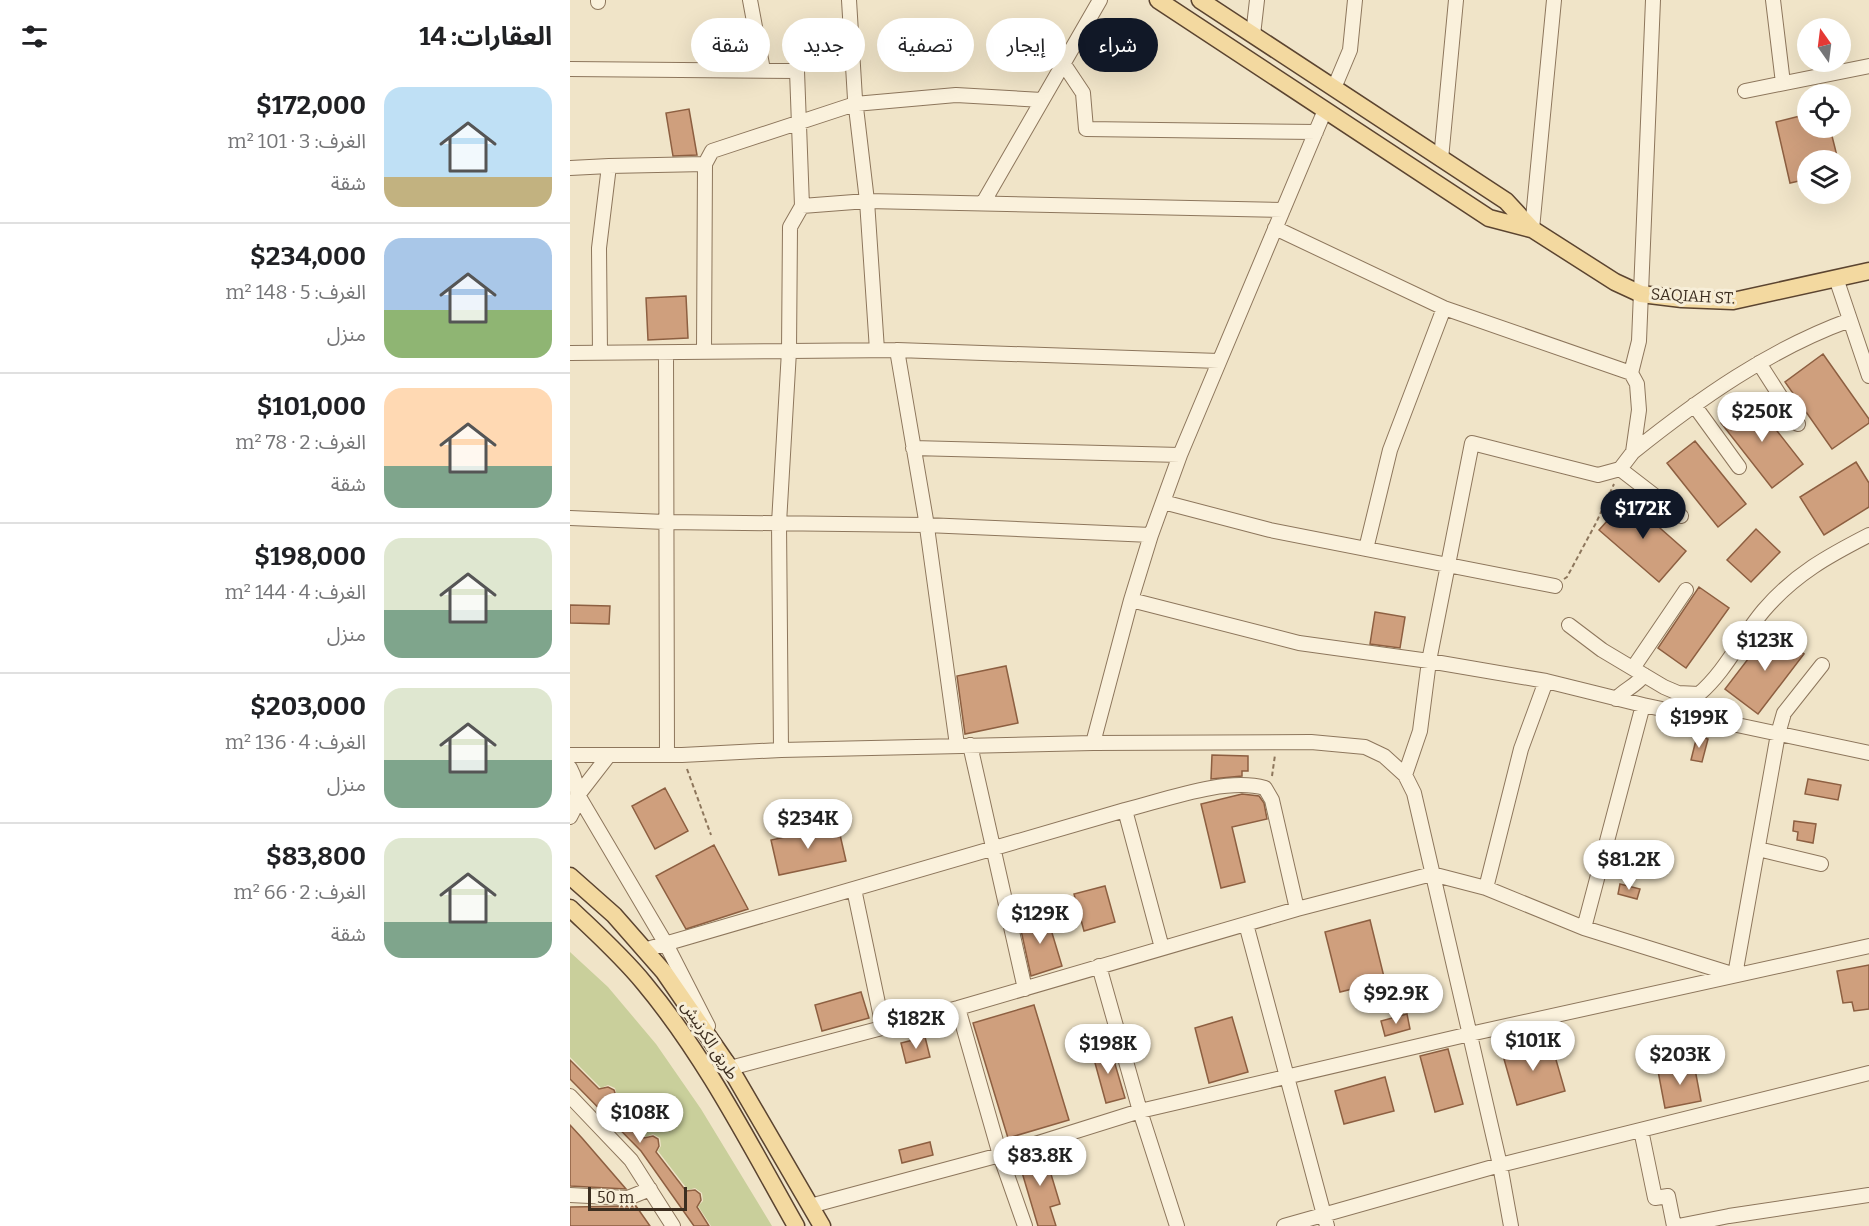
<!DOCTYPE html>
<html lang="ar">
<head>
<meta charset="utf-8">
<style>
	body { margin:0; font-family:Bitter,"Noto Sans Arabic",serif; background:#f6f6f6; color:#202124; direction:rtl; height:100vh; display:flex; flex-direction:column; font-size:22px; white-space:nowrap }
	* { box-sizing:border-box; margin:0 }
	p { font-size:20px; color:#757577 }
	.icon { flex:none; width:33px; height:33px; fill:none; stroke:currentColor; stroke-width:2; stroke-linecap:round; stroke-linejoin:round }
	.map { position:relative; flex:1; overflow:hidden; direction:ltr }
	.details { display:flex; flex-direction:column; background:#fff; width:570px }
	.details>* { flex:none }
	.hud { position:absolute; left:18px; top:18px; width:570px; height:54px; direction:rtl; display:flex; gap:12px }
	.needle { width:39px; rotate:346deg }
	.fabs { position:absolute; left:1227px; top:18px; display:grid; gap:12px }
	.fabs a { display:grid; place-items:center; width:54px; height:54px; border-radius:50%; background:#fff; box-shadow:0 6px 24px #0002; font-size:30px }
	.scale { position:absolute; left:18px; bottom:15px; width:99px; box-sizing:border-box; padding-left:6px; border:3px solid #3d2e20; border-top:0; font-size:16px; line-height:21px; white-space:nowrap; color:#3d2e20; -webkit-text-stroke:4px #f7eed8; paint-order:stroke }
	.price { position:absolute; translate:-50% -51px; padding:0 14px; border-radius:21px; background:#fff; color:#222; font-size:20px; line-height:39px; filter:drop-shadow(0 2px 3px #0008) }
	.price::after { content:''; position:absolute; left:50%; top:36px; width:18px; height:14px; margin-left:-9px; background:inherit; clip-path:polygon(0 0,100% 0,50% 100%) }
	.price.on { background:#111827; color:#fff }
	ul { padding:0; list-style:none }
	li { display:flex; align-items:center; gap:18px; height:150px; padding:0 18px }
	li+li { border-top:2px solid #e0e0e0 }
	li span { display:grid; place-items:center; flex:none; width:168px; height:120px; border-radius:18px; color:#555 }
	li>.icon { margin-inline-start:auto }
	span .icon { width:72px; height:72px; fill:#fffc; stroke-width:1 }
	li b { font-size:26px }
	h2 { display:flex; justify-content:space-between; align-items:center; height:72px; padding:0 18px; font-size:26px }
	.tag { padding:0 21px; border-radius:27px; background:#fff; box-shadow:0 6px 24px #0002; font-size:21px; line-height:54px }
	.tag.on { background:#111827; color:#fff }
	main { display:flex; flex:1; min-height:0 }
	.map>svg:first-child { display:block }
</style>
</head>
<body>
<main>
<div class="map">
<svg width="1299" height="1226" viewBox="0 0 1299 1226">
	<rect width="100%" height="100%" fill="#f0e4c8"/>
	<path fill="#c9cf9b" d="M0,952L38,987L86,1044L131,1109L202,1226H141L128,1206L133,1201L132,1193L125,1188L118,1190L88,1151L91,1146L90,1138L83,1134L76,1137L44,1102L47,1096L45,1088L38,1085L31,1088L0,1057Z"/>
	<path fill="#cf9f7d" stroke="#8d5f41" stroke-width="1.5" d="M119,109L127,155L103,156L96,113Z
		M1238,114V128H1260L1268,160H1238V179L1220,183L1206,122Z
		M116,296L118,338L78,340L76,298Z
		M1253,354L1299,419V423L1262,449L1215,382Z
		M1182,399L1233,464L1202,488L1151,423Z
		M1125,441L1176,504L1148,527L1097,463Z
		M1286,462L1299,483V507L1254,535L1230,497Z
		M1057,499L1116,551L1089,582L1029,530Z
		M1186,529L1210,552L1181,582L1157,560Z
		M1129,587L1159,608L1116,668L1088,648Z
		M0,605L40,606L39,624L0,623Z
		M805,612L835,617L830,648L800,644Z
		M1201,629L1234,654L1188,714L1155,689Z
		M436,666L448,723L395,734L387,676Z
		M1127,736L1138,739L1132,762L1121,760Z
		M642,755L678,756V771H672V776L641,779Z
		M1238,779L1271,785L1268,800L1235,794Z
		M95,788L118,831L85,849L62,806Z
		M672,794L689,796L694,803L697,819L662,827L675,882L651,888L631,804Z
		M1224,821L1246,824L1243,843L1227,840L1228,832L1223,831Z
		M268,826L276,861L209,875L201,840Z
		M144,845L178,909L116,929L86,876Z
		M1050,884L1070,889L1067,899L1048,894Z
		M535,886L545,922L514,931L504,894Z
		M476,913L492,966L461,976L449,921Z
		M800,920L815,981L770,992L755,932Z
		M1299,965V1009L1284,1011L1282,1002L1273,1003L1267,971Z
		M291,992L299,1018L252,1031L245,1005Z
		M464,1005L499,1120L438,1138L403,1023Z
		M837,1014L840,1029L815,1036L811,1021Z
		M662,1017L678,1072L639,1083L625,1028Z
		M355,1037L360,1057L336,1063L331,1043Z
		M980,1039L995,1091L947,1105L932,1052Z
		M540,1047L555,1098L536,1103L522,1052Z
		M878,1049L893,1104L865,1112L850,1056Z
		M0,1060L29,1089L38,1087L44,1090L46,1096L43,1103L74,1138L83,1136L88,1139L89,1146L86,1152L116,1191L125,1190L130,1194L131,1200L127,1207L139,1226H124L71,1151L0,1079Z
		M1124,1064L1131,1101L1095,1108L1088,1071Z
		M815,1077L824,1111L774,1124L765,1091Z
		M0,1125L12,1138L56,1189L0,1186Z
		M360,1142L363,1155L332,1163L329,1150Z
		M474,1151L490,1204L480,1207L486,1226H468L448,1159Z
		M66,1206L80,1226H0V1207Z"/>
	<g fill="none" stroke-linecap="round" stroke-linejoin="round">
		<g stroke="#8d765c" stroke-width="16">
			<path id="minor" d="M180,0L193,70
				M279,0L285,99L297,201L307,350
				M1203,0L1213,83
				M28,2V0
				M683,35L687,0
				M493,63L513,93L516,129L746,132
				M0,69L227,71L232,206L220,227L219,351L209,523L211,750
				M764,88L780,50L785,0
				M1175,91L1299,66
				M871,159L886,0
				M135,164L142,151L285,104L386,95L472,100
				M0,168L39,166L135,164L134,352
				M413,203L530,0
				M232,206L297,201L713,210
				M705,228L874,308L1061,373
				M962,229L984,0
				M1266,278L1299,376
				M327,350L356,520L387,745
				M0,353L327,350L649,361
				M30,353L29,248L39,166
				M96,353L97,755
				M1189,363L1228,424
				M1124,405L1169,467
				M343,448L610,455
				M1063,452C1129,399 1200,349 1280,320
				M1050,469L1111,516
				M593,502L700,530L985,586
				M0,518L95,522L356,525L581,535
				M796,549L820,450L874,308
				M561,600L729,643L859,661L976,681L1073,705L1299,753
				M999,625L1032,650L1094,687L1108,693L1129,694C1156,671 1171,637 1194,610C1225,574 1258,556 1299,535
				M1063,668L1116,590
				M1046,699C1055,689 1066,686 1074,675
				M523,743L561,600L581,535L610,455L755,110
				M400,745L455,989
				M0,755H112L211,750L523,743L741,742L795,747L814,756L835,775L844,793L930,1165L941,1226
				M39,755L8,795L96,944L138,1026
				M0,768C9,785 10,800 0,817
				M835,775L850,731L859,661L902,443L1028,475L1050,469L1063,452L1069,410L1067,384L1061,373L1069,341L1083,0
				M555,810C595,800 655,777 695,788L702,800L727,909
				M1188,849L1251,864
				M916,888L951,749L976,681
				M284,889L313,1027
				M676,924L757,1226
				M1014,928L1073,705
				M74,950L555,810L592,948
				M529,966L570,1111L607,1226
				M388,1008L430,1155L455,1226
				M157,1062L160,1068L388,1008L727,909L862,874L916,888L1014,928L1165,975L1208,734L1214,713L1252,665
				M0,1096L61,1160L103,1226
				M1071,1130L1085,1198L1098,1196L1104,1226
				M0,1195L58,1198L80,1189
				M240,1206L430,1155L570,1111L900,1034L1299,946
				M714,1226L930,1165L1299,1073
				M1108,1226L1159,1216L1299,1195"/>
		</g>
		<g stroke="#5b4430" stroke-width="19">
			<path id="major" d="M588,0L919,218L961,229
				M630,0L936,201L962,229L1045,282L1071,294L1112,299L1163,301L1299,271
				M0,876L44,915L94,972L160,1068L252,1226
				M0,908C25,932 52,956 74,983C135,1056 179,1143 226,1226"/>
		</g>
		<path stroke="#8d765c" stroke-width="2" stroke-dasharray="4.5 3" stroke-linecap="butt" d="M994,579L997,577L1026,523L1044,484
			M117,769L141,835
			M702,776L705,755"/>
		<use href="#minor" stroke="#faf1dc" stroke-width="14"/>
		<use href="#major" stroke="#f3d9a0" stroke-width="16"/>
	</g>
	<g text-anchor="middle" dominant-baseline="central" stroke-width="6" stroke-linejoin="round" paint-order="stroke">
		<g font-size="16" fill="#3d2e20" stroke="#f7eed8">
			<text transform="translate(1123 296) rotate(3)">SAQIAH ST.</text>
			<text transform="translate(140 1040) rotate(57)">طريق الكرنيش</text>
		</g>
	</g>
</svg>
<div class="fabs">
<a><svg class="needle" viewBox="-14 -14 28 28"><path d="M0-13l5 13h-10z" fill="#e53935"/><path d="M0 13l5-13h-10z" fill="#757577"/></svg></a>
<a><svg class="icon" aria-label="locate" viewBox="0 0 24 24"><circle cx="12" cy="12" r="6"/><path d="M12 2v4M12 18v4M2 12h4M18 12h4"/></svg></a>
<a><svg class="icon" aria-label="layers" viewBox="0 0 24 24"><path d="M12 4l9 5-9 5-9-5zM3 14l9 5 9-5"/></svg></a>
</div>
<div class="scale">50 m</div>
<b class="price" style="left:1192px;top:443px">$250K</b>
<b class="price on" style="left:1073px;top:540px">$172K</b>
<b class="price" style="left:1195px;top:672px">$123K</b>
<b class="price" style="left:1129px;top:749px">$199K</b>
<b class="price" style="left:238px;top:850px">$234K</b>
<b class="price" style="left:1059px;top:891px">$81.2K</b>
<b class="price" style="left:470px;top:945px">$129K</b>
<b class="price" style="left:826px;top:1025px">$92.9K</b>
<b class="price" style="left:346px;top:1050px">$182K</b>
<b class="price" style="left:963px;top:1072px">$101K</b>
<b class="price" style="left:538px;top:1075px">$198K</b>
<b class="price" style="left:1110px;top:1086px">$203K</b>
<b class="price" style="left:70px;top:1144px">$108K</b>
<b class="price" style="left:470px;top:1187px">$83.8K</b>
<div class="hud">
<a class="tag on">شراء</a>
<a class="tag">إيجار</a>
<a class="tag">تصفية</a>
<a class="tag">جديد</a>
<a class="tag">شقة</a>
</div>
</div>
<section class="details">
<h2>العقارات: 14<svg class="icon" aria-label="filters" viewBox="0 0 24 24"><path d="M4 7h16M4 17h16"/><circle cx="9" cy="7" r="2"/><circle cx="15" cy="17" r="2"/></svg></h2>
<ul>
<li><span style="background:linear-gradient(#bfe0f5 75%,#c2b280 0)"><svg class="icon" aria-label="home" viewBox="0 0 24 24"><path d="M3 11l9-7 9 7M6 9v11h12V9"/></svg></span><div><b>$172,000</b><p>الغرف: 3 · 101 m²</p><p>شقة</p></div></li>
<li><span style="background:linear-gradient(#a9c7e8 60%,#8fb573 0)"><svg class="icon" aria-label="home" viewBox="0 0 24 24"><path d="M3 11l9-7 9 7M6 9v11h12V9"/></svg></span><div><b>$234,000</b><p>الغرف: 5 · 148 m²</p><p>منزل</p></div></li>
<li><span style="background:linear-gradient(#ffd9b3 65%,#7fa58c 0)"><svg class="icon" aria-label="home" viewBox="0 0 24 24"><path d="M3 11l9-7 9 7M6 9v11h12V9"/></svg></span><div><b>$101,000</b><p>الغرف: 2 · 78 m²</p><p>شقة</p></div></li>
<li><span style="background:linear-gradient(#dfe7d0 60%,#7fa58c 0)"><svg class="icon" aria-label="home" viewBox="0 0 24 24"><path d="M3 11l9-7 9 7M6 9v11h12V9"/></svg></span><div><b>$198,000</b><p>الغرف: 4 · 144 m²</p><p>منزل</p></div></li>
<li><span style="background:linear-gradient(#dfe7d0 60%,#7fa58c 0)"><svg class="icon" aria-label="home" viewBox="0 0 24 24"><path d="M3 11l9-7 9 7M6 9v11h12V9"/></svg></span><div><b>$203,000</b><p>الغرف: 4 · 136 m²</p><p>منزل</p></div></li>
<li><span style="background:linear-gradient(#dfe7d0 70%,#7fa58c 0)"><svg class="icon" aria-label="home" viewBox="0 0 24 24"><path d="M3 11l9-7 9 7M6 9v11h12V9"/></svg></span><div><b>$83,800</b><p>الغرف: 2 · 66 m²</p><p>شقة</p></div></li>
</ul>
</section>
</main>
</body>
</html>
